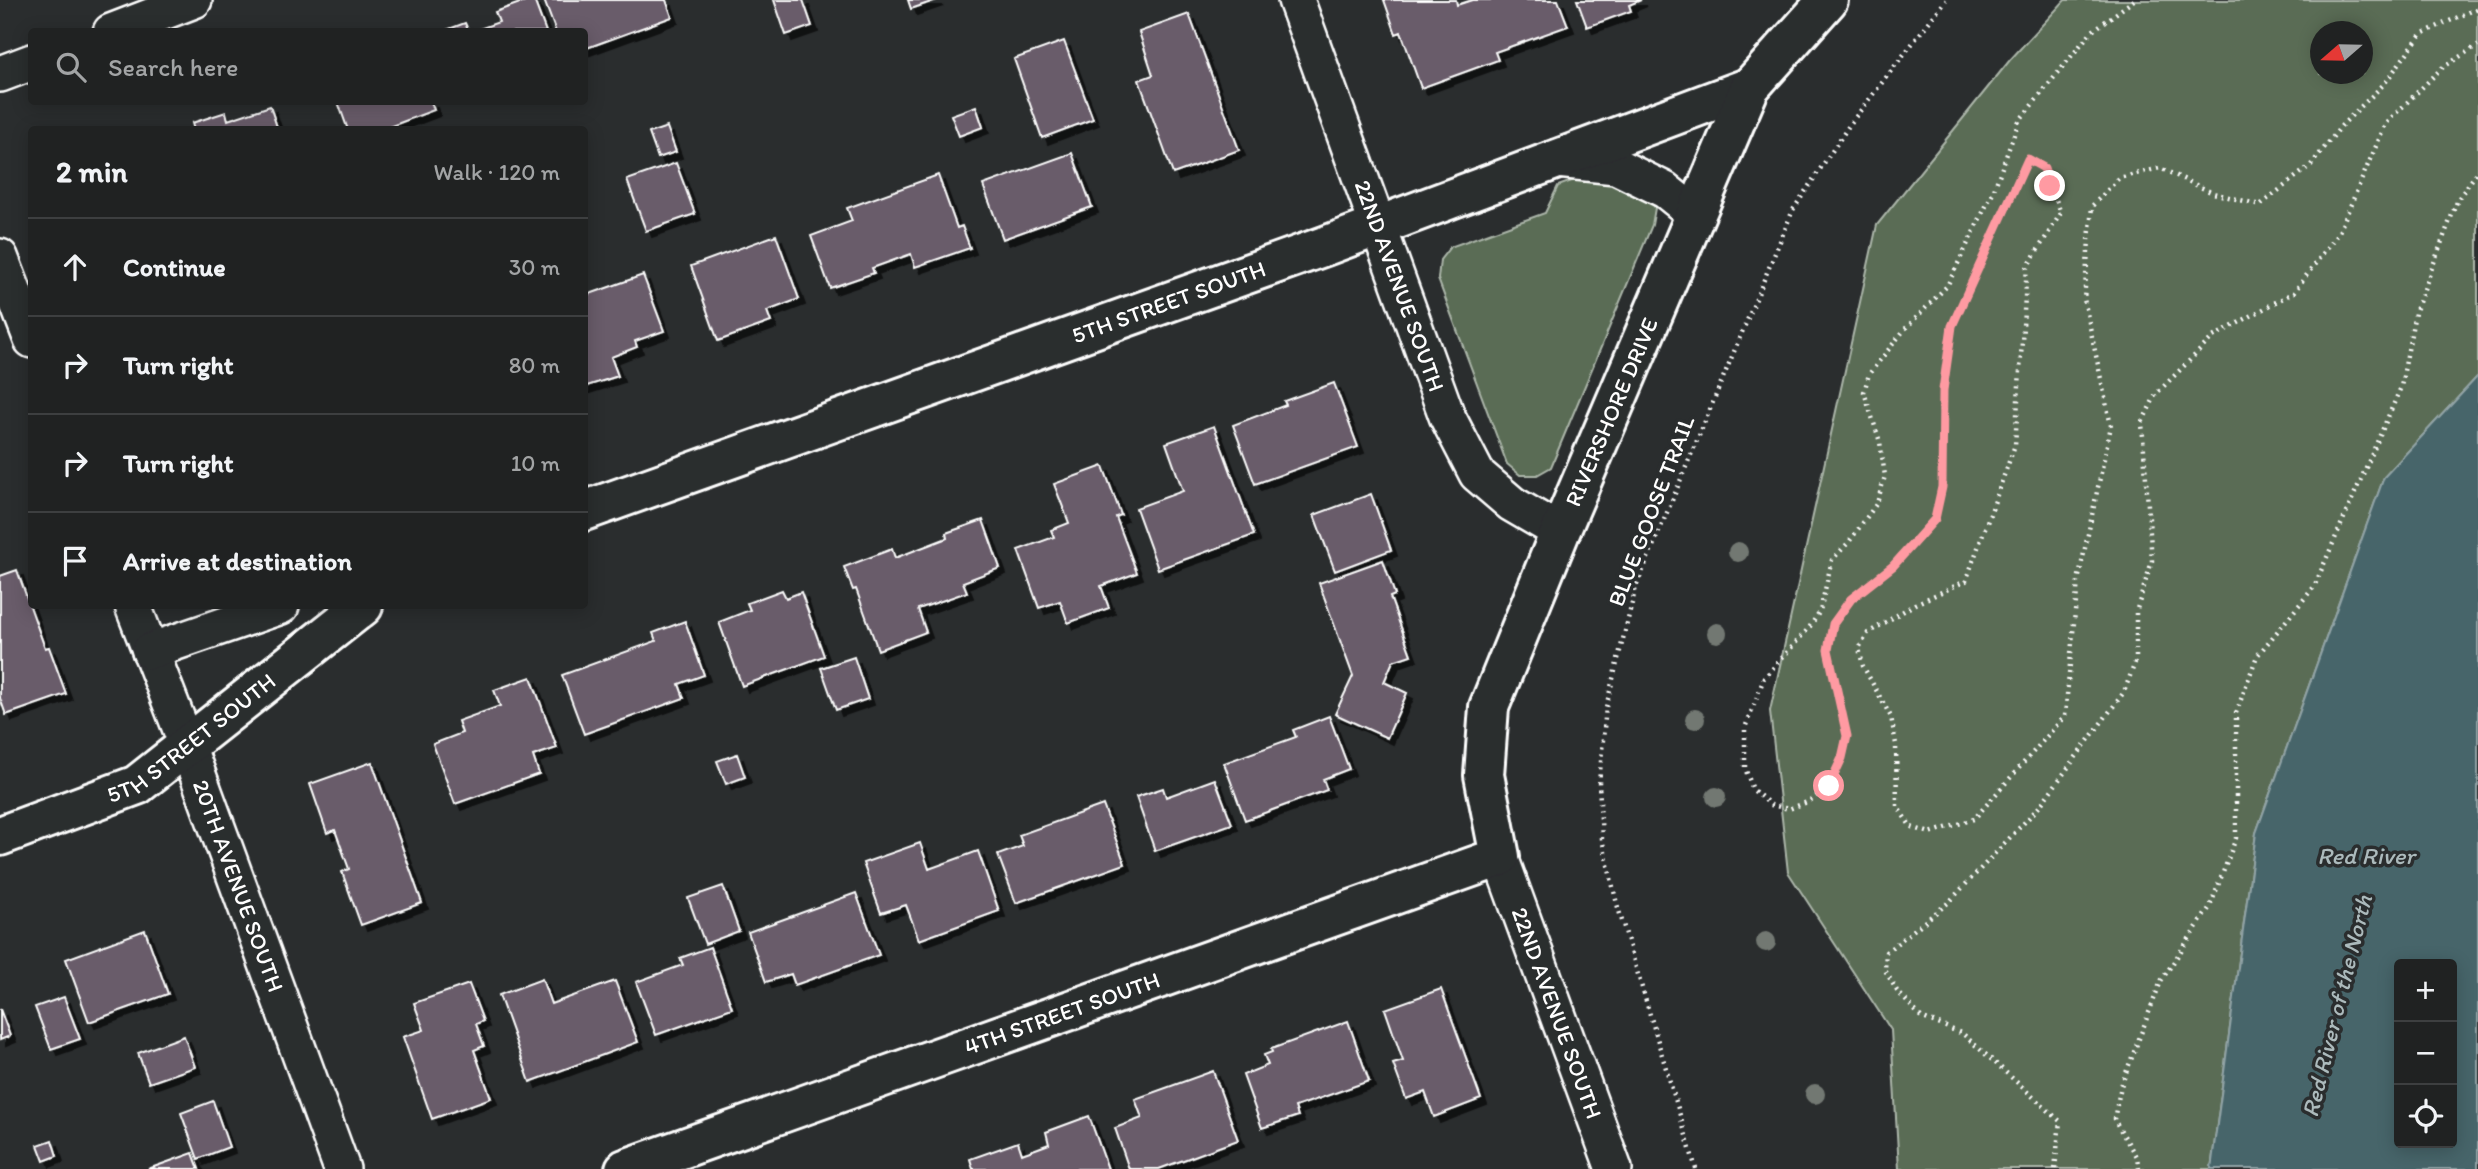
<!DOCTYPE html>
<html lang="en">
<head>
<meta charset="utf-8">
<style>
	:root { --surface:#202222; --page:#2d2f2f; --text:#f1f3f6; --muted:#a2a4a5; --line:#3d3f40 }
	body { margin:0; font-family:Itim,sans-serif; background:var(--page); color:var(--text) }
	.controls { position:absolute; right:21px; bottom:21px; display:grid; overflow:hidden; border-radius:7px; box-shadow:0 4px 18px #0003 }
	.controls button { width:63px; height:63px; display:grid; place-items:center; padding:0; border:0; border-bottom:2px solid var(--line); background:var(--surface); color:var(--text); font:35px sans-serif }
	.compass { position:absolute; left:2310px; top:21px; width:63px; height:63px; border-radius:50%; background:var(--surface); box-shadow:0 4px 18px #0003; rotate:250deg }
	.stop { position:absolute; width:21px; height:21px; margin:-16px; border:5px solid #ff9aa2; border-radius:50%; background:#fff }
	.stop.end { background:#ff9aa2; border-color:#fff; box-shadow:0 2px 7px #0008 }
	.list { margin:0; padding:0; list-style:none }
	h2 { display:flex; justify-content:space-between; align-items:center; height:91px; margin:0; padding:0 28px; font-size:30px }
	h2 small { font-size:23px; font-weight:400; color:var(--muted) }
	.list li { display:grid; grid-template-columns:46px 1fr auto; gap:21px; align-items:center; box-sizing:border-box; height:98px; padding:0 28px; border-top:2px solid var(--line) }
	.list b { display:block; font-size:26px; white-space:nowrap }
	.list em { font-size:23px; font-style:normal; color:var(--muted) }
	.icon { flex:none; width:38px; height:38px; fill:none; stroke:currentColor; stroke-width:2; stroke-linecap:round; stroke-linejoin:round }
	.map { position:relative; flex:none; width:2478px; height:1169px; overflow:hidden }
	.search { position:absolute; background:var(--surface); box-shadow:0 4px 18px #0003; left:28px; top:28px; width:560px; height:77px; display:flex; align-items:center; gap:18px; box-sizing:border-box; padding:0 24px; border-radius:7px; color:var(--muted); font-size:26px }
	.panel { position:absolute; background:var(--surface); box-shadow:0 4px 18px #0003; left:28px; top:126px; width:560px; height:483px; border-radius:7px }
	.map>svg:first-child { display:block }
</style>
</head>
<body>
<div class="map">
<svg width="2478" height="1169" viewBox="0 0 2478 1169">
	<defs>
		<filter id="shadow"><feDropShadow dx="6" dy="6" stdDeviation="0" flood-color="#0009"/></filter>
	</defs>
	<rect width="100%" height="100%" fill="#2a2d2e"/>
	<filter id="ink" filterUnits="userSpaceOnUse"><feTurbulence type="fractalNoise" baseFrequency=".0143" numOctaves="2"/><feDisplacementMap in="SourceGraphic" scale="14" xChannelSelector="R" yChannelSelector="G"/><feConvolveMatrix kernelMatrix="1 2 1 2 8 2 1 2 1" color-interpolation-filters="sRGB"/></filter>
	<g filter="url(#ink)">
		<path fill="#5a6c55" stroke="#acb6aa" stroke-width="2" fill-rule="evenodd" d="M2065,0H2478V376L2384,477L2256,833L2211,1169H1899L1891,1030L1788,872L1770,711L1877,225L2010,60ZM2320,32H2362V74H2320Z
			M1588,175L1648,196L1655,208L1652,225L1551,467L1537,475H1520L1507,464L1438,279L1440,260L1450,247L1545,213L1558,186Z"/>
		<path fill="#47656a" stroke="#91a3a6" stroke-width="2" fill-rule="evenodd" d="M2478,376V1169H2211L2256,833L2384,477ZM2399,964H2452V1143H2399Z"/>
		<path fill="#695c6a" stroke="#fff" stroke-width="2" filter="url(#shadow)" d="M528,0H534L546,32H471L499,22L495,12Z
			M544,0H666L672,17L584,49V32H556Z
			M774,0H803L812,26L786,35Z
			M908,0H937L911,9Z
			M1384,0H1456L1457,5L1472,0H1558L1568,26L1495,52L1498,60L1421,88L1401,32L1396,34Z
			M1577,0H1641L1629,5L1631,11L1587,27Z
			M1189,14L1239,150L1173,174L1139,80L1153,75L1139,32Z
			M465,23L469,32H441Z
			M1064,41L1093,119L1042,138L1014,59Z
			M338,102H431L434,110L381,130H348Z
			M270,106L278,130H194L192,123L226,112L228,120Z
			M976,106L983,127L959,136L951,115Z
			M667,127L676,152L658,158L649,133Z
			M1072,153L1092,207L1003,239L983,185Z
			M676,163L695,214L646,231L627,180Z
			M938,175L957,228L962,226L970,248L915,267L911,254L872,268L874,273L830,288L811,236L852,221L847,208Z
			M776,235L799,299L767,311L771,322L718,341L691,266Z
			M643,275L664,331L635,341L637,347L611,357L618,376L584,387V296Z
			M1334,383L1358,447L1255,484L1233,425L1286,405L1284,401Z
			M1214,426L1254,535L1158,569L1136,508L1183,491L1166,443Z
			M1103,466L1121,515L1116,517L1137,573L1101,586L1109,608L1068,623L1060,601L1039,608L1018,550L1054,537L1051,530L1069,523L1054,484Z
			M1371,494L1391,550L1335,571L1314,515Z
			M983,520L1000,568L963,582L967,592L918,609L926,632L878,650L856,589L853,590L844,567L892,549L895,558L947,538L946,533Z
			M1383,560L1395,595L1390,597L1411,655L1393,661L1384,682L1407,693L1387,738L1335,714L1353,676L1319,583Z
			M17,570L45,648L49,647L66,694L6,715L0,698V576Z
			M782,590L786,598L801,592L824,656L742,686L719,622L750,610L747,603Z
			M685,621L704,675L679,684L684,698L584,734L562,675L656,641L653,633Z
			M854,657L868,699L836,710L821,668Z
			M531,677L557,748L533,756L539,774L455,804L433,744L462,733L458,721L500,706L494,690Z
			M1329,716L1349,769L1323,779L1327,790L1245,820L1224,763L1296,737L1293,730Z
			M737,754L745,777L726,784L717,761Z
			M372,762L422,903L361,925L342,872L349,869L335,830L327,833L310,784Z
			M1215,779L1232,824L1155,851L1136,797L1163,788L1166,797Z
			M1103,805L1125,864L1016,903L998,855L1023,846L1019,835Z
			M920,843L929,869L978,851L999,911L919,940L906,905L881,913L863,863Z
			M723,886L739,931L705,944L688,898Z
			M856,893L879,955L795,985L791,974L766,982L748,932Z
			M145,930L168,994L89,1022L66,959Z
			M710,947L732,1008L656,1035L636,982L683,965L680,958Z
			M542,979L551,1004L615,981L638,1042L530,1082L499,995Z
			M469,984L483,1021L476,1024L484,1046L474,1050L491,1098L432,1119L403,1037L424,1030L414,1003Z
			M1441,989L1481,1099L1434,1117L1425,1092L1406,1099L1393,1064L1403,1061L1385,1009Z
			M64,997L80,1039L51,1049L35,1007Z
			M0,1009L10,1036L0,1040Z
			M1348,1021L1369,1081L1295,1107L1298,1116L1262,1128L1243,1075L1268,1065L1264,1055L1272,1052L1271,1049Z
			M184,1036L195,1067L149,1083L138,1053Z
			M1213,1071L1238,1140L1159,1169H1129L1115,1128L1142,1118L1135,1099Z
			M213,1101L229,1147L198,1159L181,1113Z
			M1089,1116L1108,1169H973L970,1159L1018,1142L1022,1154L1049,1144L1046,1132Z
			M52,1140L57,1156L44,1161L38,1145Z
			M193,1153L199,1169H148Z"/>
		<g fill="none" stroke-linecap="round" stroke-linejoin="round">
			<defs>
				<g id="street">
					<path id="s1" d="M1296,0L1447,416L1477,474L1512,504L1560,532"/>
					<path d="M111,32L194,0"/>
					<path d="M0,74L32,62"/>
					<path d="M1557,160L1616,166L1665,190L1696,215"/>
					<path d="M0,257L32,340"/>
					<path id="s2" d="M133,606L187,745L342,1169"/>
					<path d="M150,651L281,606"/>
					<path id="s3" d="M1500,857L1614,1169"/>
				</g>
				<g id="secondary">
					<path id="s4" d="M584,511L1325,246L1750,87"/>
					<path id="s5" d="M0,836L137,785L363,606"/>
					<path id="s6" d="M625,1169L1500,857L1484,775L1489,707L1560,532L1750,87L1828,0"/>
				</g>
			</defs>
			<use href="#street" stroke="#fff" stroke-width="40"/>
			<use href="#secondary" stroke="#fff" stroke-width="44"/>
			<path stroke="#fff" stroke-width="4.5" stroke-dasharray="2 5" stroke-linecap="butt" d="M2134,0L2091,32L2019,121L1993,192L1947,286L1905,329L1869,374L1864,392L1880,442L1885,476L1877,503L1849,542L1832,560L1820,611L1809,628L1764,678L1745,728V768L1753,790L1771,805L1789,809L1810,801L1829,786L1842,758L1847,736L1828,651L1833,624L1851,599L1893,566L1935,519L1942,487L1943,390L1952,326L2028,159L2044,168L2061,213L2027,267L2015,445L1966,581L1915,604L1868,633L1859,648L1863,666L1891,717L1896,744L1897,806L1911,827L1930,833L1974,819L2065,716L2078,581L2111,426L2084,299L2092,206L2119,178L2160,168L2213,193L2260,205L2311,165L2342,125L2385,83L2421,34L2478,8
				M1696,1169L1617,904L1602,839L1599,783L1606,707L1636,587L1793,210L1850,124L1946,0
				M2055,1169L2060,1121L1963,1034L1921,1017L1897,991L1885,970L1886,952L1948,903L2039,807L2124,692L2136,660V612L2152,561L2142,423L2156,394L2213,337L2294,292L2339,232L2386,123L2442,68L2478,45
				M2139,1169L2137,1158L2114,1119L2121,1086L2161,981L2210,907L2236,838V713L2257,656L2314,587L2401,387L2415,313L2458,199L2478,171"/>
			<use href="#street" stroke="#2a2d2e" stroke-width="35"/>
			<use href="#secondary" stroke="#2a2d2e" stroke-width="38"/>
		</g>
		<g fill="#727872">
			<circle cx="1738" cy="552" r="10"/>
			<circle cx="1717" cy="633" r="10"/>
			<circle cx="1695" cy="719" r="10"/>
			<circle cx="1716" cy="797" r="10"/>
			<circle cx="1766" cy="942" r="10"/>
			<circle cx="1815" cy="1094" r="10"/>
		</g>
	</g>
	<g fill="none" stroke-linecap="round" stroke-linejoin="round" filter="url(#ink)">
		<path stroke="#ff9aa2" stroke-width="9" d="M1829,786L1842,758L1847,736L1828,650L1833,624L1851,599L1893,566L1935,519L1942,487L1943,390L1952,326L2028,159L2044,168L2050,186"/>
	</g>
	<g text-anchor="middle" stroke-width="7" stroke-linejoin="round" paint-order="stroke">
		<g font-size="23" fill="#fff" stroke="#2a2d2e">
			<text dy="8" stroke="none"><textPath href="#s1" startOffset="304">22ND AVENUE SOUTH</textPath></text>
			<text dy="8" stroke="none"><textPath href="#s4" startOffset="621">5TH STREET SOUTH</textPath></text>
			<text dy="8" stroke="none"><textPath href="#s6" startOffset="1400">RIVERSHORE DRIVE</textPath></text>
			<text transform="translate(1651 511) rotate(-69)" y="8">BLUE GOOSE TRAIL</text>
			<text dy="8" stroke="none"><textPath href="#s5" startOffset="217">5TH STREET SOUTH</textPath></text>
			<text dy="8" stroke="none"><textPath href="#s2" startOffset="299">20TH AVENUE SOUTH</textPath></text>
			<text dy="8" stroke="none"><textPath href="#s6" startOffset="464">4TH STREET SOUTH</textPath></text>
			<text dy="8" stroke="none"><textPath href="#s3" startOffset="166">22ND AVENUE SOUTH</textPath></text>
		</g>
		<g font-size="24" font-style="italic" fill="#acbabc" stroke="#2a2d2e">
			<text x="2366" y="864">Red River</text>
			<text transform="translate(2337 1006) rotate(-76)" y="8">Red River of the North</text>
		</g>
	</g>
</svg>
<div class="controls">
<button>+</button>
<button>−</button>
<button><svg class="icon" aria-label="locate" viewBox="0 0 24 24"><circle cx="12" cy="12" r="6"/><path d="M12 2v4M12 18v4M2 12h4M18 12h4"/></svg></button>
</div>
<svg class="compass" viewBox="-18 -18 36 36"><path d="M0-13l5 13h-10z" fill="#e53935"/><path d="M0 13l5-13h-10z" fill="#a2a4a5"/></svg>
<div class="stop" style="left:1829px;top:786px"></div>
<div class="stop end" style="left:2050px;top:186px"></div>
<div class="search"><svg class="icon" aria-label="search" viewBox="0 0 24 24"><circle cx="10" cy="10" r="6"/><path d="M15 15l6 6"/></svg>Search here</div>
<section class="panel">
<h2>2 min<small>Walk · 120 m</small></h2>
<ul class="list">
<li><svg class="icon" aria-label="ahead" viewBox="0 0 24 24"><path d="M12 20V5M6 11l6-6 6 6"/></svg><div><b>Continue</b></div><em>30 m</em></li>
<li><svg class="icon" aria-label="right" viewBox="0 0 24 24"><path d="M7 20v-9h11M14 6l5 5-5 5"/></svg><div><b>Turn right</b></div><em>80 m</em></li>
<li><svg class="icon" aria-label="right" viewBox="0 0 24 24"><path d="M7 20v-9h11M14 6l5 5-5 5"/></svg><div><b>Turn right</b></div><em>10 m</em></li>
<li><svg class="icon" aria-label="arrive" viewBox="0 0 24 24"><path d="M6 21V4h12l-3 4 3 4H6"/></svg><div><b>Arrive at destination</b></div></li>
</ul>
</section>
</div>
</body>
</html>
